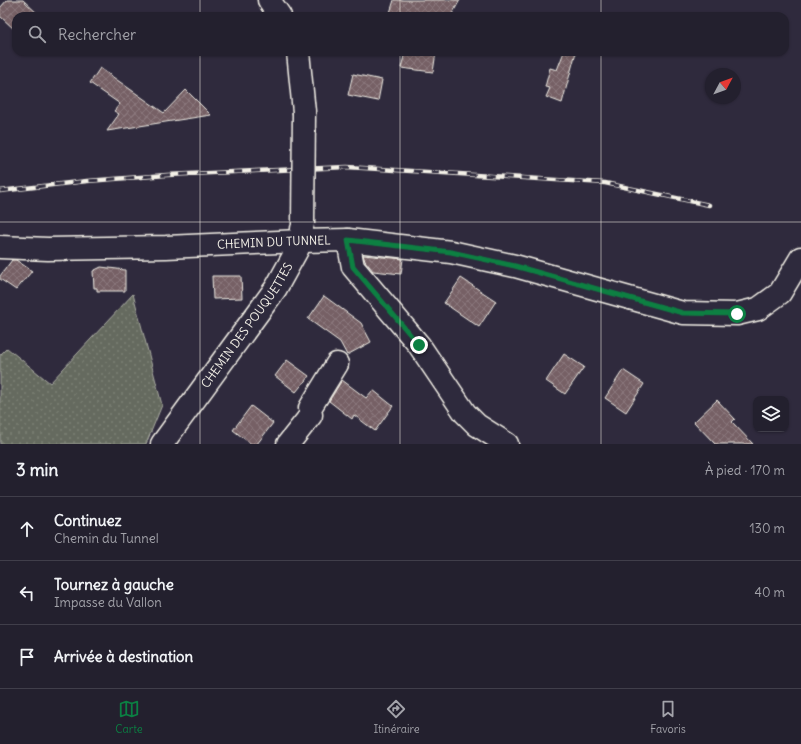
<!DOCTYPE html>
<html lang="fr">
<head>
<meta charset="utf-8">
<style>
	:root { --surface:#23202e; --page:#2f2d3a; --text:#f1f3f6; --muted:#a3a3aa; --line:#403e4a; --accent:#0b8043 }
	body { margin:0; font-family:Delius,sans-serif; background:var(--page); color:var(--text) }
	.controls { position:absolute; right:12px; bottom:12px; display:grid; overflow:hidden; border-radius:8px; box-shadow:0 1px 3px #0004 }
	.controls button { width:36px; height:36px; display:grid; place-items:center; padding:0; border:0; border-bottom:1px solid var(--line); background:var(--surface); color:var(--text); font:20px sans-serif }
	.compass { position:absolute; left:705px; top:68px; width:36px; height:36px; border-radius:50%; background:var(--surface); box-shadow:0 1px 3px #0004; rotate:49deg }
	.stop { position:absolute; width:12px; height:12px; margin:-9px; border:3px solid #0b8043; border-radius:50%; background:#fff }
	.stop.end { background:#0b8043; border-color:#fff; box-shadow:0 1px 4px #0008 }
	.list { margin:0; padding:0; list-style:none }
	h2 { display:flex; justify-content:space-between; align-items:center; height:52px; margin:0; padding:0 16px; font-size:17px }
	h2 small { font-size:13px; font-weight:400; color:var(--muted) }
	.list li { display:grid; grid-template-columns:26px 1fr auto; gap:12px; align-items:center; box-sizing:border-box; height:64px; padding:0 16px; border-top:1px solid var(--line) }
	.list b { display:block; font-size:15px; white-space:nowrap }
	.list p { margin:0; font-size:13px; white-space:nowrap; color:var(--muted) }
	.list em { font-size:13px; font-style:normal; color:var(--muted) }
	.icon { flex:none; width:22px; height:22px; fill:none; stroke:currentColor; stroke-width:2; stroke-linecap:round; stroke-linejoin:round }
	.map { position:relative; flex:none; width:801px; height:444px; overflow:hidden }
	.search { position:absolute; background:var(--surface); box-shadow:0 1px 3px #0004; left:12px; right:12px; top:12px; height:44px; display:flex; align-items:center; gap:10px; box-sizing:border-box; padding:0 14px; border-radius:12px; color:var(--muted); font-size:15px }
	.sheet { height:244px; background:var(--surface) }
	nav { display:flex; justify-content:space-around; align-items:center; box-sizing:border-box; height:56px; border-top:1px solid var(--line); background:var(--surface); font-size:11px; color:var(--muted) }
	nav a { display:grid; justify-items:center; gap:2px }
	nav .on { color:var(--accent) }
	.map>svg:first-child { display:block }
</style>
</head>
<body>
<div class="map">
<svg width="801" height="444" viewBox="0 0 801 444">
	<defs>
		<pattern id="grass-dots" width="8" height="8" patternUnits="userSpaceOnUse"><rect width="8" height="8" fill="#656b5e"/><path d="M2 2h.1M6 6h.1" fill="none" stroke="#7c8175" stroke-width="1.8" stroke-linecap="round"/></pattern>
		<pattern id="building-cross-hatch" width="8" height="8" patternUnits="userSpaceOnUse"><rect width="8" height="8" fill="#766065"/><path d="M0 0l8 8M0 8l8-8" fill="none" stroke="#8a777b"/></pattern>
	</defs>
	<rect width="100%" height="100%" fill="#2f2a3d"/>
	<filter id="ink" filterUnits="userSpaceOnUse"><feTurbulence type="fractalNoise" baseFrequency=".025" numOctaves="2"/><feDisplacementMap in="SourceGraphic" scale="8" xChannelSelector="R" yChannelSelector="G"/><feConvolveMatrix kernelMatrix="1 2 1 2 8 2 1 2 1" color-interpolation-filters="sRGB"/></filter>
	<g filter="url(#ink)">
		<path fill="url(#grass-dots)" stroke="#acaea3" d="M133,294L162,405L146,444H0V355L7,348L50,383Z"/>
		<path fill="url(#building-cross-hatch)" stroke="#f4f1e8" d="M7,0H23L40,16H16V31L0,16V8Z
			M394,0H460L451,16H389Z
			M405,52H436L433,72L401,68Z
			M564,52H576L562,103L546,97L550,88L545,87L550,68L557,70Z
			M100,68L164,113L186,90L211,115L107,131L119,114L114,111L120,104L90,83Z
			M353,74L382,80L378,101L348,95Z
			M363,255L403,259L401,274L373,271L365,261Z
			M12,260H16L32,271L16,290L0,279V276Z
			M101,267L125,270V291H97V288H94L93,271Z
			M212,276H241L242,298L213,299Z
			M461,278L496,301L479,327L444,303Z
			M324,296L361,323L371,342L347,355L340,342L308,319Z
			M564,354L584,367L565,394L546,381Z
			M287,360L309,376L296,392L275,376Z
			M623,370L644,384L626,412L605,398Z
			M342,380L366,398L373,390L393,406L375,431L354,415L352,419L329,401Z
			M717,400L735,419L732,422L753,444H715L694,422Z
			M251,406L273,423L257,444H251L233,430Z"/>
		<g fill="none" stroke-linecap="round" stroke-linejoin="round">
			<defs>
				<g id="minor">
					<path d="M269,0L280,16"/>
					<path d="M298,52L304,112"/>
					<path d="M348,240L353,267L419,345L465,413L477,425L507,444"/>
					<path id="s1" d="M0,247L48,249L166,247L301,241L348,240L451,252L515,266L683,313L737,314L758,309L780,293L801,258"/>
					<path id="s2" d="M162,444L276,288L297,250L301,241L302,229"/>
					<path d="M288,444L311,415L310,408L337,364"/>
				</g>
			</defs>
			<use href="#minor" stroke="#f4f1e8" stroke-width="25"/>
			<use href="#minor" stroke="#2f2a3d" stroke-width="22"/>
			<defs>
				<path id="rail" d="M0,191L87,181L167,175L347,167L605,183L709,205"/>
			</defs>
			<use href="#rail" stroke="#f4f1e8" stroke-width="4.5"/>
			<use href="#rail" stroke="#2f2a3d" stroke-width="3" stroke-dasharray="9" stroke-linecap="butt"/>
			<defs>
				<path id="minor-bridge" d="M303,224L304,112"/>
			</defs>
			<use href="#minor-bridge" stroke="#f4f1e8" stroke-width="25" stroke-linecap="butt"/>
			<use href="#minor-bridge" stroke="#2f2a3d" stroke-width="22"/>
		</g>
	</g>
	<g fill="none" stroke-linecap="round" stroke-linejoin="round" filter="url(#ink)">
		<path stroke="#0b8043" stroke-width="5" d="M419,345L353,267L348,240L451,252L515,266L683,313L737,314"/>
	</g>
	<path fill="none" stroke="#f4f1e8" stroke-width="1" stroke-opacity="0.55" d="M200,0V16M400,0V16M601,0V16M200,52V444M400,52V444M601,52V444M0,222H801"/>
	<g text-anchor="middle" stroke-width="3" stroke-linejoin="round" paint-order="stroke">
		<g font-size="12" fill="#f4f1e8" stroke="#2f2a3d">
			<text dy="4" stroke="none"><textPath href="#s1" startOffset="274">CHEMIN DU TUNNEL</textPath></text>
			<text dy="4" stroke="none"><textPath href="#s2" startOffset="146">CHEMIN DES POUQUETTES</textPath></text>
		</g>
	</g>
</svg>
<div class="controls">
<button><svg class="icon" aria-label="layers" viewBox="0 0 24 24"><path d="M12 4l9 5-9 5-9-5zM3 14l9 5 9-5"/></svg></button>
</div>
<svg class="compass" viewBox="-18 -18 36 36"><path d="M0-13l5 13h-10z" fill="#e53935"/><path d="M0 13l5-13h-10z" fill="#a3a3aa"/></svg>
<div class="stop" style="left:737px;top:314px"></div>
<div class="stop end" style="left:419px;top:345px"></div>
<div class="search"><svg class="icon" aria-label="search" viewBox="0 0 24 24"><circle cx="10" cy="10" r="6"/><path d="M15 15l6 6"/></svg>Rechercher</div>
</div>
<section class="sheet">
<h2>3 min<small>À pied · 170 m</small></h2>
<ul class="list">
<li><svg class="icon" aria-label="ahead" viewBox="0 0 24 24"><path d="M12 20V5M6 11l6-6 6 6"/></svg><div><b>Continuez</b><p>Chemin du Tunnel</p></div><em>130 m</em></li>
<li><svg class="icon" aria-label="left" viewBox="0 0 24 24"><path d="M17 20v-9H6M10 6l-5 5 5 5"/></svg><div><b>Tournez à gauche</b><p>Impasse du Vallon</p></div><em>40 m</em></li>
<li><svg class="icon" aria-label="arrive" viewBox="0 0 24 24"><path d="M6 21V4h12l-3 4 3 4H6"/></svg><div><b>Arrivée à destination</b></div></li>
</ul>
</section>
<nav>
<a class="on"><svg class="icon" aria-label="map" viewBox="0 0 24 24"><path d="M3 6l6-2 6 2 6-2v14l-6 2-6-2-6 2zM9 4v14M15 6v14"/></svg>Carte</a>
<a><svg class="icon" aria-label="directions" viewBox="0 0 24 24"><path d="M12 3l9 9-9 9-9-9zM9 14v-3h6M13 9l2 2-2 2"/></svg>Itinéraire</a>
<a><svg class="icon" aria-label="saved" viewBox="0 0 24 24"><path d="M7 4h10v16l-5-4-5 4z"/></svg>Favoris</a>
</nav>
</body>
</html>
